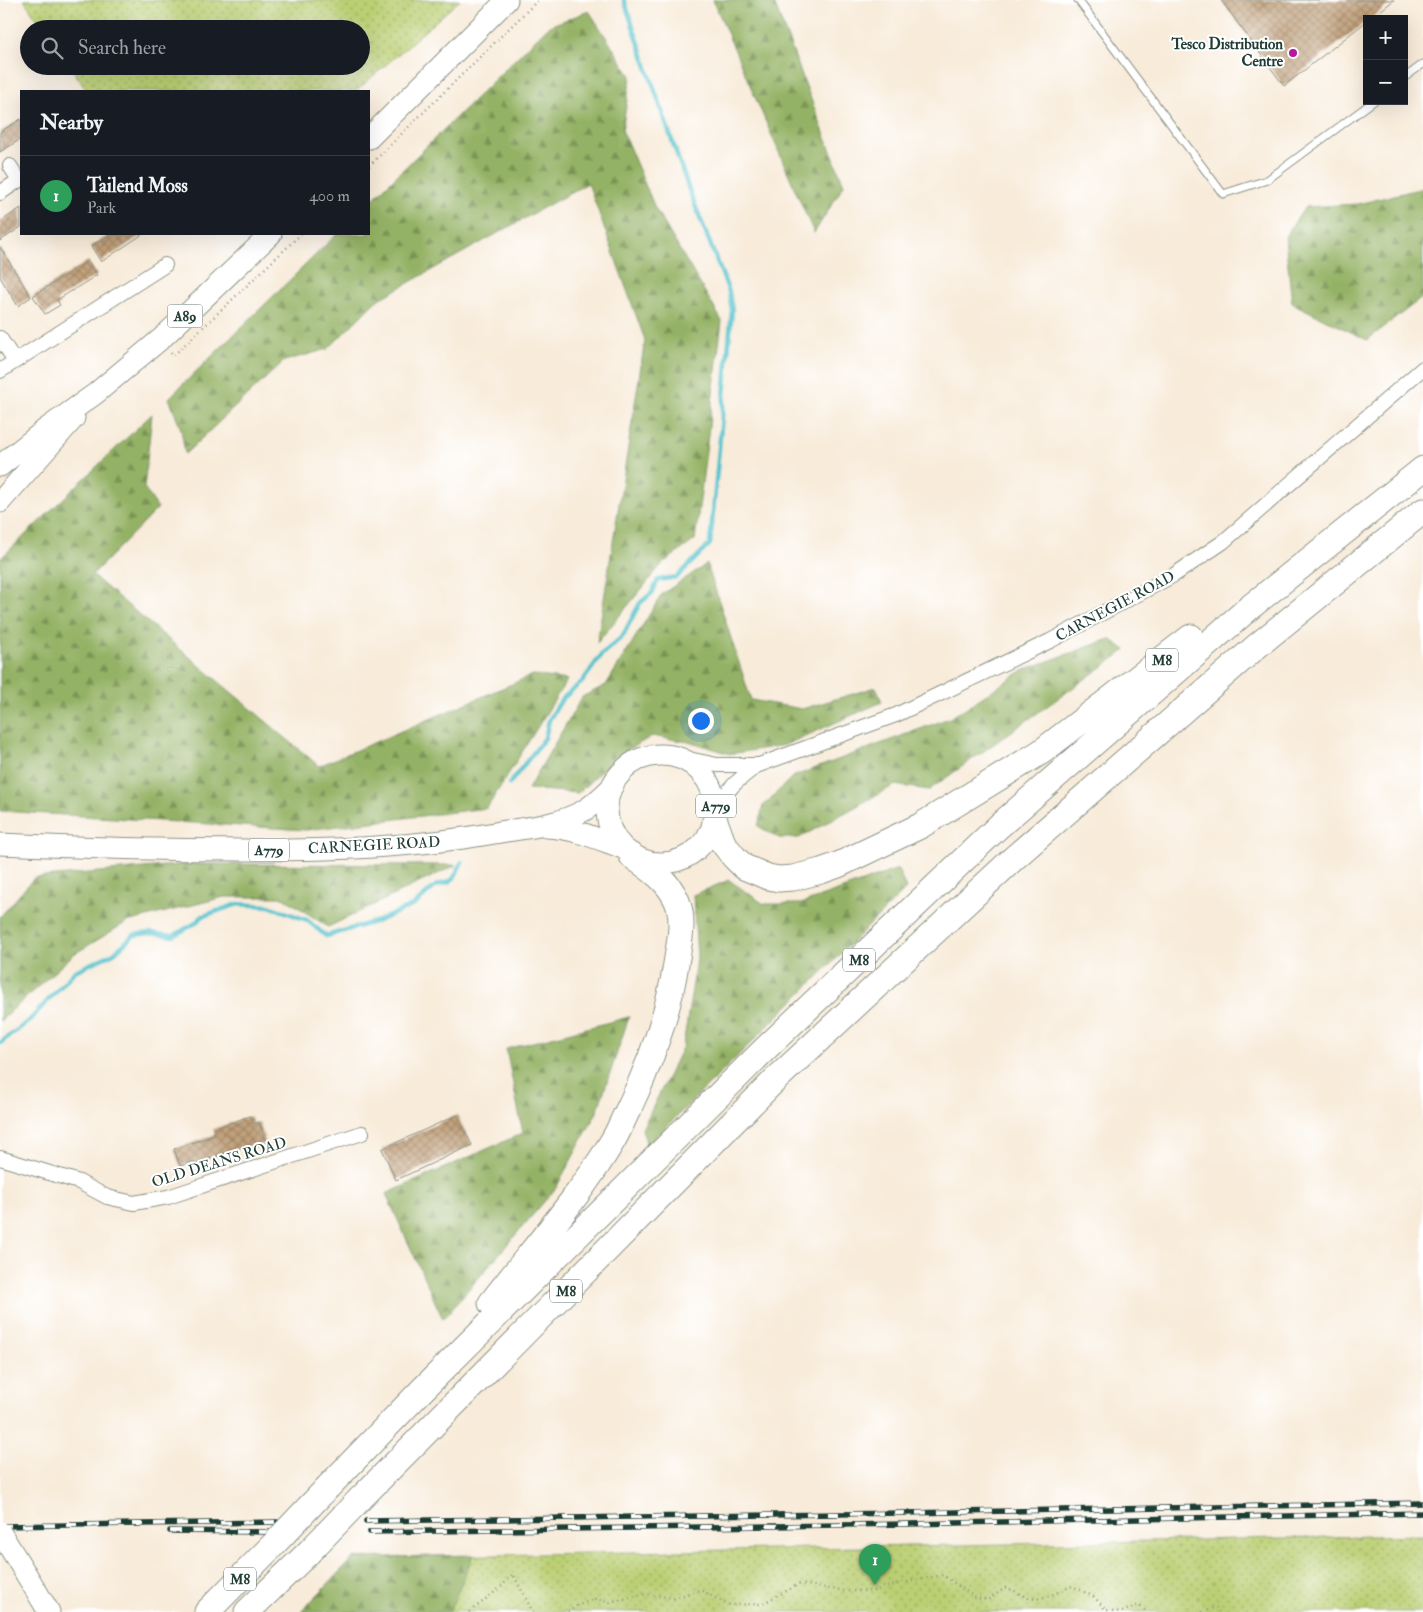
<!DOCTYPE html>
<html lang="en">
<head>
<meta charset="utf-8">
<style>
	:root { --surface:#171b24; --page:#20242c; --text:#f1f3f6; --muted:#9ea1a6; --line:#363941; --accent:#db2777 }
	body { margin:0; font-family:"IM FELL Double Pica",serif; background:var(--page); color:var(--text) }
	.controls { position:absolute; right:15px; top:15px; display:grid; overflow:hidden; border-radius:0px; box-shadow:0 5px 20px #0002 }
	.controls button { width:45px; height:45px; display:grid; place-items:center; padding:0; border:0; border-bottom:1px solid var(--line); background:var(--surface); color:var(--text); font:25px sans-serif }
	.you { position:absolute; left:700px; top:720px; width:18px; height:18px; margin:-12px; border:4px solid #fff; border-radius:50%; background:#1a73e8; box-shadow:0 0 0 8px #1a73e833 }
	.badge { display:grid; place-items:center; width:32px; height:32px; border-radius:50%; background:var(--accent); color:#fff; font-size:16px; font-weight:700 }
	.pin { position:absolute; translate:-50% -41px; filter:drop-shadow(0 1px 2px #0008) }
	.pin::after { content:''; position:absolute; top:26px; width:18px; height:15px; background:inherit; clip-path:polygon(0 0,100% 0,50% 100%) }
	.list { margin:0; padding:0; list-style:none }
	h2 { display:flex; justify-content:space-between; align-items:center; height:65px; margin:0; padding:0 20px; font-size:21px }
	h2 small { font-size:16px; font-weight:400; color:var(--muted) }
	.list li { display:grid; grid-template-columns:32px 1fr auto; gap:15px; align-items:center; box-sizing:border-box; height:80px; padding:0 20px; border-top:1px solid var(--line) }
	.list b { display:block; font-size:19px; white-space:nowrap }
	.list p { margin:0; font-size:16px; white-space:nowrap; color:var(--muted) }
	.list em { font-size:16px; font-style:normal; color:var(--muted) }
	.icon { flex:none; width:28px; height:28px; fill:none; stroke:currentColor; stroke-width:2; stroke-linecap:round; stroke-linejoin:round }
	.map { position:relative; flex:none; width:1423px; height:1612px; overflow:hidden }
	.search { position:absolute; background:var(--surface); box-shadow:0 5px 20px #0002; left:20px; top:20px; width:350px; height:55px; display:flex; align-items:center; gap:12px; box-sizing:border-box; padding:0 18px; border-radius:28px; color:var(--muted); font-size:19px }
	.panel { position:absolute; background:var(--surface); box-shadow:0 5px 20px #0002; left:20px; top:90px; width:350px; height:145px; border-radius:0px }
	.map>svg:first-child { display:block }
</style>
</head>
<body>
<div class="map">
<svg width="1423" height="1612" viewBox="0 0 1423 1612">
	<defs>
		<pattern id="grass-dots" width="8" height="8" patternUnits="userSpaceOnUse" patternTransform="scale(1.25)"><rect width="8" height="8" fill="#bbcf73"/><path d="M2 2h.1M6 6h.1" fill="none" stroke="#97a95f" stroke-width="1.8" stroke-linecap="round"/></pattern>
		<pattern id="forest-firs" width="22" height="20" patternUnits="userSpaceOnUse" patternTransform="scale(1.25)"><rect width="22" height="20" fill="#94b265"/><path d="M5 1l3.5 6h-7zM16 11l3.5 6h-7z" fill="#789254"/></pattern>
		<pattern id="building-cross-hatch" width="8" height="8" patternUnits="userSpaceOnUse" patternTransform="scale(1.25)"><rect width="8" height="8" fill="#c2a17c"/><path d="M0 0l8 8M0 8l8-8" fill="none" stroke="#9d8466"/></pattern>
	</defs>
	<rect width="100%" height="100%" fill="#fff"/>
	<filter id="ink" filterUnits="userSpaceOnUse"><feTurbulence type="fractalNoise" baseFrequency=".02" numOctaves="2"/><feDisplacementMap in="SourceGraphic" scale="10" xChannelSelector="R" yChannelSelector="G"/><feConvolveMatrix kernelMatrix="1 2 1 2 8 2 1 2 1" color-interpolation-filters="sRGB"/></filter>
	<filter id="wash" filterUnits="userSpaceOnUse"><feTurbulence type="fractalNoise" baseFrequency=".0096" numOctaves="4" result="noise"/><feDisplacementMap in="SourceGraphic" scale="20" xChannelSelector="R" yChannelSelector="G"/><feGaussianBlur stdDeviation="1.12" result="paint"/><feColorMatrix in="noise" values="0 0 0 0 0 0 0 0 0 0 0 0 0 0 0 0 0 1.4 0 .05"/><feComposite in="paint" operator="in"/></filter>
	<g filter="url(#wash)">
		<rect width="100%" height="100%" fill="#f8ebd9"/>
		<path fill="url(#grass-dots)" stroke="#6d8654" d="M24,0H460L356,91H87L70,66H361V29H44Z
			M1423,1535V1612H301L353,1558Z"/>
		<path fill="url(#forest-firs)" stroke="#5a784c" d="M713,0H773L844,185L814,233Z
			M589,11L631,76L622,130L655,208L722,321L695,540L663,563L597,643L645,340L588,183L376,301L328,349L284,361L185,454L181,429L169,398L337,234H369V203L549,26Z
			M1423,188V297L1367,340L1292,303L1285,237L1305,207L1358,204Z
			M152,414L144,488L158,508L92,575L319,766L533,675L567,680L487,808L306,830L0,811V559Z
			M707,564L751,700L802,709L876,687L882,702L785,745L730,754L695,743L652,736L616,757L578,793L528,789L582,697L606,685L662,594Z
			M1110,639L1126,650L929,790L895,785L799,838H779L758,826L763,806L792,777L952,717L1023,670Z
			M187,864L456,865L328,927L283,897H224L127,922L74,954L0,1021V917L34,878Z
			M898,869L906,889L647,1146L642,1129L683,1046L697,958L693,895L729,880L764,904H801Z
			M629,1017L597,1112L556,1188L443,1319L386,1194L523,1133L506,1049Z
			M473,1555L449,1612H301L353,1558Z"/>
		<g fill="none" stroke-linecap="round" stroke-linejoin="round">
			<path stroke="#56c3ce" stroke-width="4.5" d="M509,784L545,738L549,720L562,699L582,682L602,654L622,637L640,603L652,593L658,580L677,577L710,544L732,310L729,292L688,187L624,0
				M0,1043L29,1021L75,971L114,953L134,935L150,933L173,936L194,924L203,916L238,904L269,906L307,920L326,936L378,921L414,905L437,885L449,882L454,878L462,862"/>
		</g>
		<g id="blocks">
			<path fill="url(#building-cross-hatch)" d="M1221,0H1394L1370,19H1367V21L1284,86Z
				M21,119V139L0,152V132Z
				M21,208V227L0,241V222Z
				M111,234H143L101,262L91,246Z
				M0,247L31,297L18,306L0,277Z
				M88,261L97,275L57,300L60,305L45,314L33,296Z
				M457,1115L472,1145L396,1180L382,1149Z
				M250,1116L253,1124L259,1122L266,1143L254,1147L253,1144L205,1160L206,1163L196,1166L194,1161L180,1166L174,1149L215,1135L213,1129Z"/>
		</g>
	</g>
	<g filter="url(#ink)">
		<use href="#blocks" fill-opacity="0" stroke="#8c9486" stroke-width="1"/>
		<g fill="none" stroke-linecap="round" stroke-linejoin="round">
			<defs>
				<path id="service" d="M1078,0L1223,194L1267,180L1374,101
					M1404,78L1423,64"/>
				<path id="minor" d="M10,166L19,180
					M0,193L21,179
					M0,338L15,361
					M0,371L165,265
					M674,756L717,765H759L896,715L1050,641L1174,575L1223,542L1423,368
					M716,814C725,789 738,780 758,765
					M0,1158L79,1182L107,1197L134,1203L168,1197L362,1133"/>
				<path id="primary" d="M369,138L507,0
					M0,466L46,429L95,394L162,338L271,234
					M0,502L74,418
					M607 809a54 54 0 1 1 108 0a54 54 0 1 1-108 0Z
					M546,827C574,828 598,839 623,848
					M0,844C83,848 166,850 250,850C334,850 412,848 495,833C524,828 556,826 583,811C594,805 603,796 612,787
					M26,1574L49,1612"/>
				<path id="motorway" d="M715,821L723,843L734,857L744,867L768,877L779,879L793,878L821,871L838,865L920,826L1041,752L1191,637
					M491,1303C532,1250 578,1199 612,1142C619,1131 623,1119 629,1108C651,1062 668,1015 676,964C679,944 685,920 677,901C668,880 649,868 632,856
					M328,1487L423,1389L765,1049L999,826L1249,608L1423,469
					M360,1499L773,1082L1014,858L1257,646L1423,511
					M207,1612L273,1545
					M247,1612L308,1553"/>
			</defs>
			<use href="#service" stroke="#8c9486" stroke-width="9"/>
			<use href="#minor" stroke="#8c9486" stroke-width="16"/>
			<use href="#primary" stroke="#8c9486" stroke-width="23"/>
			<use href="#motorway" stroke="#8c9486" stroke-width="27"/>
			<path stroke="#8c9486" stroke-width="2.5" stroke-dasharray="1 4" stroke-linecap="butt" d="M369,166L538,0
				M171,353L173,356L301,234
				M470,1612L502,1586L513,1574L533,1612
				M568,1612L576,1606L595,1599L610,1602L646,1594L674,1598L700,1590L730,1605L761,1604L800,1584L845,1591H874L901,1583L943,1575L976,1598L988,1600L1005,1588C1014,1589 1019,1594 1027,1597C1040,1603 1059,1591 1072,1586L1093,1596L1106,1610L1122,1612L1138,1605L1147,1612
				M1202,1612L1216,1607L1219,1612"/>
			<use href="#service" stroke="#fff" stroke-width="7"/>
			<use href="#minor" stroke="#fff" stroke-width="14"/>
			<use href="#primary" stroke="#fff" stroke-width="21"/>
			<use href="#motorway" stroke="#fff" stroke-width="25"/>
			<defs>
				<path id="rail" d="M366,1521L903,1513L1423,1503
					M0,1526L277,1522
					M170,1531L275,1532
					M370,1532L908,1524L1423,1513"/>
			</defs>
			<use href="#rail" stroke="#1f3d34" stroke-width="5.5"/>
			<use href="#rail" stroke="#fff" stroke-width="4" stroke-dasharray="11" stroke-linecap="butt"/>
			<defs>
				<path id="primary-bridge" d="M0,1532L26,1574"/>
				<path id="motorway-bridge" d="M273,1545L328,1487
					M308,1553L360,1499"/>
			</defs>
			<use href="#primary-bridge" stroke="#8c9486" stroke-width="23" stroke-linecap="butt"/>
			<use href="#motorway-bridge" stroke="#8c9486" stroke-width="27" stroke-linecap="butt"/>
			<use href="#primary-bridge" stroke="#fff" stroke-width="21"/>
			<use href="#motorway-bridge" stroke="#fff" stroke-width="25"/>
		</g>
	</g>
	<circle fill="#b5179e" stroke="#fff" stroke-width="2" cx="1293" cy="53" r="5"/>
	<g text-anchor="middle" stroke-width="4" stroke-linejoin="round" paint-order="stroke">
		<g fill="#fff" stroke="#627771" stroke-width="1">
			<rect x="167.5" y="304.5" width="35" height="23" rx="4"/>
			<rect x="1146" y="648.5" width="32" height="23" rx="4"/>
			<rect x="696" y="794.5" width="40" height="23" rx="4"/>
			<rect x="249" y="838.5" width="40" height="23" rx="4"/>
			<rect x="843" y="948.5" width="32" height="23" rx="4"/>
			<rect x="550" y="1279.5" width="32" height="23" rx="4"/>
			<rect x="224" y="1567.5" width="32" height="23" rx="4"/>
		</g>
		<g font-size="14" font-weight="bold" fill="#1f3d34">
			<text x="185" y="321">A89</text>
			<text x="1162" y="665">M8</text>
			<text x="716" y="811">A779</text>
			<text x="269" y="855">A779</text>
			<text x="859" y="965">M8</text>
			<text x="566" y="1296">M8</text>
			<text x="240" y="1584">M8</text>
		</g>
		<g font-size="15" font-weight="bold" fill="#1f3d34" stroke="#fff" text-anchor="end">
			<text x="1283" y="49">Tesco Distribution<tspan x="1283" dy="17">Centre</tspan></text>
		</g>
		<g font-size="15" fill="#1f3d34" stroke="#fff">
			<text transform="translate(1115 606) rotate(-28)" y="5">CARNEGIE ROAD</text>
			<text transform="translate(374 845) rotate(-3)" y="5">CARNEGIE ROAD</text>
			<text transform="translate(219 1162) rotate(-17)" y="5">OLD DEANS ROAD</text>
		</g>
	</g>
</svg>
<div class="controls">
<button>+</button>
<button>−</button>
</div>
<div class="you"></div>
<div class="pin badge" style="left:875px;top:1585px;background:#2e9e5b">1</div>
<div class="search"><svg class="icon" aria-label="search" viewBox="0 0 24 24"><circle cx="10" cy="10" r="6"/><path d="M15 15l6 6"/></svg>Search here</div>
<section class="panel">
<h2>Nearby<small></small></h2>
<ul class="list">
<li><span class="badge" style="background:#2e9e5b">1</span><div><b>Tailend Moss</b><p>Park</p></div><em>400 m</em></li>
</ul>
</section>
</div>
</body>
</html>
